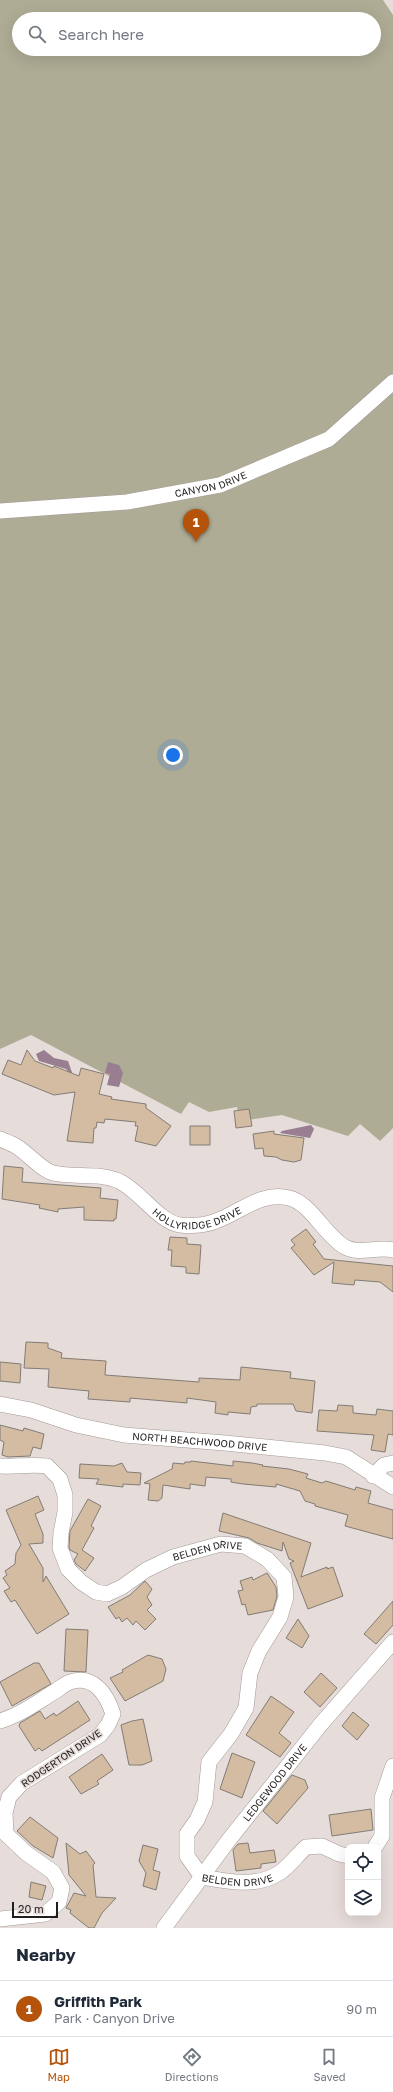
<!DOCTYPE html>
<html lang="en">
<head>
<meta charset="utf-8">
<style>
	:root { --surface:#fff; --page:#f2f2f3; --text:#1f2937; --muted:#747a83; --line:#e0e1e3; --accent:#b45309 }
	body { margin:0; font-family:"Golos Text",sans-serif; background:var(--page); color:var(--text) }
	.controls { position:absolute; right:12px; bottom:12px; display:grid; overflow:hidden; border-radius:8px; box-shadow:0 4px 16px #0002 }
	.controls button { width:36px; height:36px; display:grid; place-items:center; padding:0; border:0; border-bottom:1px solid var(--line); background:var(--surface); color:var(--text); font:20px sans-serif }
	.scale { position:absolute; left:12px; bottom:10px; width:46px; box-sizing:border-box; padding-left:4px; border:2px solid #221e1d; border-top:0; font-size:11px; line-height:14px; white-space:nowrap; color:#221e1d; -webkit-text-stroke:3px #e6dcd9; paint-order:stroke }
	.you { position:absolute; left:173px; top:755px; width:14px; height:14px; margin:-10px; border:3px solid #fff; border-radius:50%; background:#1a73e8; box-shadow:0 0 0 6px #1a73e833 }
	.badge { display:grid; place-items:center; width:26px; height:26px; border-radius:50%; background:var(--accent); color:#fff; font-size:13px; font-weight:700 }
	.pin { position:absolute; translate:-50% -33px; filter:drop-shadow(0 1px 2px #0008) }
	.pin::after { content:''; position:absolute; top:21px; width:14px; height:12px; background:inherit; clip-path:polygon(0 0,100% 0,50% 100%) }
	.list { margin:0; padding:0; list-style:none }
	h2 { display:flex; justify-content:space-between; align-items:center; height:52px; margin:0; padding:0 16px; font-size:17px }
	h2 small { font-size:13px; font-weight:400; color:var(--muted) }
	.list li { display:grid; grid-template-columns:26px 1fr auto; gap:12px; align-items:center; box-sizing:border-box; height:56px; padding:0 16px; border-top:1px solid var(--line) }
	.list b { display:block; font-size:15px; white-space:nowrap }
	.list p { margin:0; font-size:13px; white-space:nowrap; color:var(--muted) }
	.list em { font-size:13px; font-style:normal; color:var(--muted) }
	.icon { flex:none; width:22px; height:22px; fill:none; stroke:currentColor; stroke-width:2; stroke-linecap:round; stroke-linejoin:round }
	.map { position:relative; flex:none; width:393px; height:1928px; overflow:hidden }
	.search { position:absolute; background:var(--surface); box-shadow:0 4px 16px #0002; left:12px; right:12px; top:12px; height:44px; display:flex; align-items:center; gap:10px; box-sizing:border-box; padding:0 14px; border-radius:22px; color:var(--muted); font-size:15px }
	.sheet { height:108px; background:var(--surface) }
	nav { display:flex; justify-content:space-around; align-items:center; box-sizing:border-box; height:56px; border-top:1px solid var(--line); background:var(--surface); font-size:11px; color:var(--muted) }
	nav a { display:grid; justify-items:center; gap:2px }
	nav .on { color:var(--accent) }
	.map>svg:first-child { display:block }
</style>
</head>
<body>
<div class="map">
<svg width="393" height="1928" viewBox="0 0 393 1928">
	<rect width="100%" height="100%" fill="#e6dcd9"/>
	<path fill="#afac95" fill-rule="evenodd" d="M0,0H383L393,15V1128L380,1141L360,1124L348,1136L282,1115L240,1121L237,1107L209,1112L189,1102L181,1114L31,1035L0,1049ZM19,19H374V49H19Z"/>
	<path fill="#997e91" d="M44,1050L54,1058L68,1061L74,1078L66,1069L39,1061L36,1054Z
		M108,1062L119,1065L123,1073L119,1087L107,1085L110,1074L105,1073Z
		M311,1125L314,1129L310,1138L280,1133L282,1131Z"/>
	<path fill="#d3bca2" stroke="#827c76" d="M27,1050L35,1061L53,1068L54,1066L79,1076L81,1068L104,1074L99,1094L112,1097L111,1099L146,1104V1108L171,1126L156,1146L135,1141L138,1126H135L136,1122L105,1119L104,1123L97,1122L96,1128H94L93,1143L67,1141L75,1092L54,1095L2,1074L8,1060L21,1065Z
		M249,1109L252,1126L236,1128L234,1111Z
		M190,1126H210V1145H190Z
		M274,1131V1134L304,1138L301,1160L294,1162L282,1160L276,1157L264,1156L263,1148L255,1149L253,1134Z
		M4,1166L23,1168L22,1182L101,1188L100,1198L118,1200L116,1219H114V1221L84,1220V1207L58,1209V1212L39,1208L40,1205L2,1199Z
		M306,1229L316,1242L313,1244L324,1259L393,1266V1292L380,1282L355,1280L354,1285L332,1283L334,1262L314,1275L291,1248L295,1245L291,1240Z
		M170,1237L187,1238V1244L201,1245L199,1274L186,1273V1267L171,1266L172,1250H168Z
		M26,1342L48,1343V1348L62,1353L61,1358L106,1361L105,1375L199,1382V1378L240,1380L241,1367L291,1372L290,1378L315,1381L312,1413L296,1411L293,1404H257V1406L251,1407L250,1414L228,1412V1415L215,1413L216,1402L187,1398V1403L130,1398V1402L88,1399L89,1391L48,1387L49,1369L24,1368Z
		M0,1362L21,1364L20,1383L0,1381Z
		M338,1405L353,1406V1413L376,1415L377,1409L393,1411V1435L388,1434L385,1452L371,1450L374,1435L317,1431L319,1410L337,1411Z
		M0,1425L23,1431L24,1428L44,1434L41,1449L33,1447L30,1456L8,1457L2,1455L4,1442L0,1440Z
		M191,1461L233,1466V1461L252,1463L263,1465L262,1466L289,1469L308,1474L306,1478L322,1483L326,1481L355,1490L356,1487L371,1491L368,1503L393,1510V1539L345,1526L348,1515L315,1506V1504L305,1501L300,1491L276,1484V1487L243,1484L231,1482V1479L206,1477L205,1486L190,1484V1489L163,1485L162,1498L158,1501L148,1500L150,1484L144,1483L172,1469L173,1463L184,1464L185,1462H191Z
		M122,1463L127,1472L141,1473L140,1485L123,1484V1487L96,1484L99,1479L79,1478L80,1464L114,1466Z
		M38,1496L44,1510L35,1514L43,1534V1543L29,1544L43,1568V1582L46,1576L69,1614L37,1634L15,1600L11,1602L4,1591L10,1588L3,1578L7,1575L5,1571L15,1564L16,1553L21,1545L6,1510Z
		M88,1499L101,1506L91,1526L94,1528L82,1550L94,1558L85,1571L76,1564L74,1560L78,1554L70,1550L69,1547L70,1531Z
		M223,1513L311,1543L301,1577L327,1567V1569L333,1567L343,1596L308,1609L290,1563L294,1561L289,1559L283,1542L282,1551L257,1543L249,1538L219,1531Z
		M267,1573L276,1587L277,1596L273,1610L248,1615L245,1604L242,1605L238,1591L243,1590L240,1581L252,1577L253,1580Z
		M145,1581L152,1589L147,1597L152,1605L147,1610L156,1619L145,1630L136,1621L133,1625L127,1618L122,1622L119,1617L116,1619L108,1607L130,1595Z
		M393,1601V1625L376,1644L364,1634Z
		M298,1619L309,1636L302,1648L286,1638Z
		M66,1629L88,1630L86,1672L64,1671Z
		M148,1655L162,1659L166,1669L163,1681L125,1701L110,1678L123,1672L122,1670Z
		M34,1663H39L51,1684L12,1706L0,1682Z
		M321,1673L337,1688L320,1707L304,1692Z
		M271,1696L294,1712L279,1733L291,1743L280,1757L246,1735Z
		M78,1701L90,1720L42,1751L39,1748L35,1751L19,1726L20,1723L40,1711L45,1719L54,1713L56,1716Z
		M353,1712L369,1725L357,1740L342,1726Z
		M143,1719L152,1761L142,1765H129L121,1725L132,1721Z
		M232,1753L255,1762L242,1798L220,1789Z
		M102,1754L113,1770L97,1781L99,1784L81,1794L69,1777Z
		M292,1775L305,1780L308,1788L277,1824L263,1811Z
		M371,1809L373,1830L332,1836L329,1815Z
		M30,1817L58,1838L53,1858L33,1846L17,1831Z
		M66,1843L80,1854L86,1851L95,1863L93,1865L96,1897L116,1898L102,1913L94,1928H89L70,1913L71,1910L66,1908L74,1893L86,1896L69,1875Z
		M248,1843L250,1853L274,1850L276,1862L261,1864V1868L236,1871L233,1850L238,1844Z
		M143,1845L158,1849L153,1870L160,1872L156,1890L143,1886L146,1873L139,1861Z
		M31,1882L46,1886L42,1900L29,1897Z"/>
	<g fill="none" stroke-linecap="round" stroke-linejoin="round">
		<defs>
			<g id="street">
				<path id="s1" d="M0,511L127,502L220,485L329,439L393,382"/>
				<path id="s2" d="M0,1139C5,1141 10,1143 14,1145C26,1151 41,1170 53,1173C75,1178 98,1172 119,1181C140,1191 159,1222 180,1225C191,1226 206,1225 216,1221C241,1212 261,1191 289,1198C311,1203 324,1235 345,1247C359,1255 378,1246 393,1250"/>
				<path id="s3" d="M0,1404L31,1410L76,1425L124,1435L225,1443L325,1453L346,1457L393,1487"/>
				<path id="s4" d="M0,1466C16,1467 31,1464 47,1466L60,1479L65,1495V1512L61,1533L60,1548L68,1569L81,1582L96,1592L107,1594L122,1587L146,1570L173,1557L221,1544L245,1546L267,1559L284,1577L286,1597L280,1617L259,1651L250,1673L246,1708L231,1734L209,1762L205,1802L197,1820L187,1834V1856L202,1877C225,1881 257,1888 279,1873C289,1867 297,1855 306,1847L322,1846L339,1854L348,1856"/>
				<path d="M373,1476L384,1465L393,1463"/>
				<path d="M0,1721C20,1715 36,1703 54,1692C59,1689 64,1684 70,1682C94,1674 107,1695 113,1714L108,1725L100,1735L22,1783L9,1797L5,1813L6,1834L26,1853L53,1872L62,1888L59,1902L45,1914L0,1919"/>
				<path d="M375,1847L382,1836V1798L393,1766"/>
				<path id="s5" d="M164,1928L228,1841L321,1724L393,1642"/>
			</g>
		</defs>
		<use href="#street" stroke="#a39a97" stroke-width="16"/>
		<use href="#street" stroke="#fff" stroke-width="15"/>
	</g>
	<g text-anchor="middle" stroke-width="3.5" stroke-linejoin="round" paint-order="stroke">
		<g font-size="10" fill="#221e1d" stroke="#e6dcd9">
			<text dy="4" stroke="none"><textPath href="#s1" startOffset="213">CANYON DRIVE</textPath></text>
			<text dy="4" stroke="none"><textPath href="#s2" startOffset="223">HOLLYRIDGE DRIVE</textPath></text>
			<text dy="4" stroke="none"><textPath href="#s3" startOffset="204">NORTH BEACHWOOD DRIVE</textPath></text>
			<text dy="4" stroke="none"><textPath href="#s4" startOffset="317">BELDEN DRIVE</textPath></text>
			<text transform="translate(61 1758) rotate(-34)" y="4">RODGERTON DRIVE</text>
			<text dy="4" stroke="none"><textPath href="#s5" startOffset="183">LEDGEWOOD DRIVE</textPath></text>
			<text dy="4" stroke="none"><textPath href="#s4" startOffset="772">BELDEN DRIVE</textPath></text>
		</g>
	</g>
</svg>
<div class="controls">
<button><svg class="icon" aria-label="locate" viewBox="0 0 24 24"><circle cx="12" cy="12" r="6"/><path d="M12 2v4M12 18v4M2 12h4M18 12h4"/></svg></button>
<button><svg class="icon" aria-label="layers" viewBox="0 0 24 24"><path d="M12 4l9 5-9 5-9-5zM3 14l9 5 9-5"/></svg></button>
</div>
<div class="scale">20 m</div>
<div class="you"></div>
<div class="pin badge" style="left:196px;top:542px">1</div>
<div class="search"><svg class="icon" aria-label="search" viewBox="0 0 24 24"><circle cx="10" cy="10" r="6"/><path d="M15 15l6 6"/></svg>Search here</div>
</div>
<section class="sheet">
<h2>Nearby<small></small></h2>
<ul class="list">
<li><span class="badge">1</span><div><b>Griffith Park</b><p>Park · Canyon Drive</p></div><em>90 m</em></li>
</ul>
</section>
<nav>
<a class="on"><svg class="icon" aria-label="map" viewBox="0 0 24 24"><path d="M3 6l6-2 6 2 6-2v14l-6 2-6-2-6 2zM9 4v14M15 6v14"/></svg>Map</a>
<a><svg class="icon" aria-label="directions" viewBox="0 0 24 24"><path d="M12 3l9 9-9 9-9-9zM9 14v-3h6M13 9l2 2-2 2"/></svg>Directions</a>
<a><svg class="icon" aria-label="saved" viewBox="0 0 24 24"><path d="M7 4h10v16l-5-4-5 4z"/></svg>Saved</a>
</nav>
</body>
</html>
